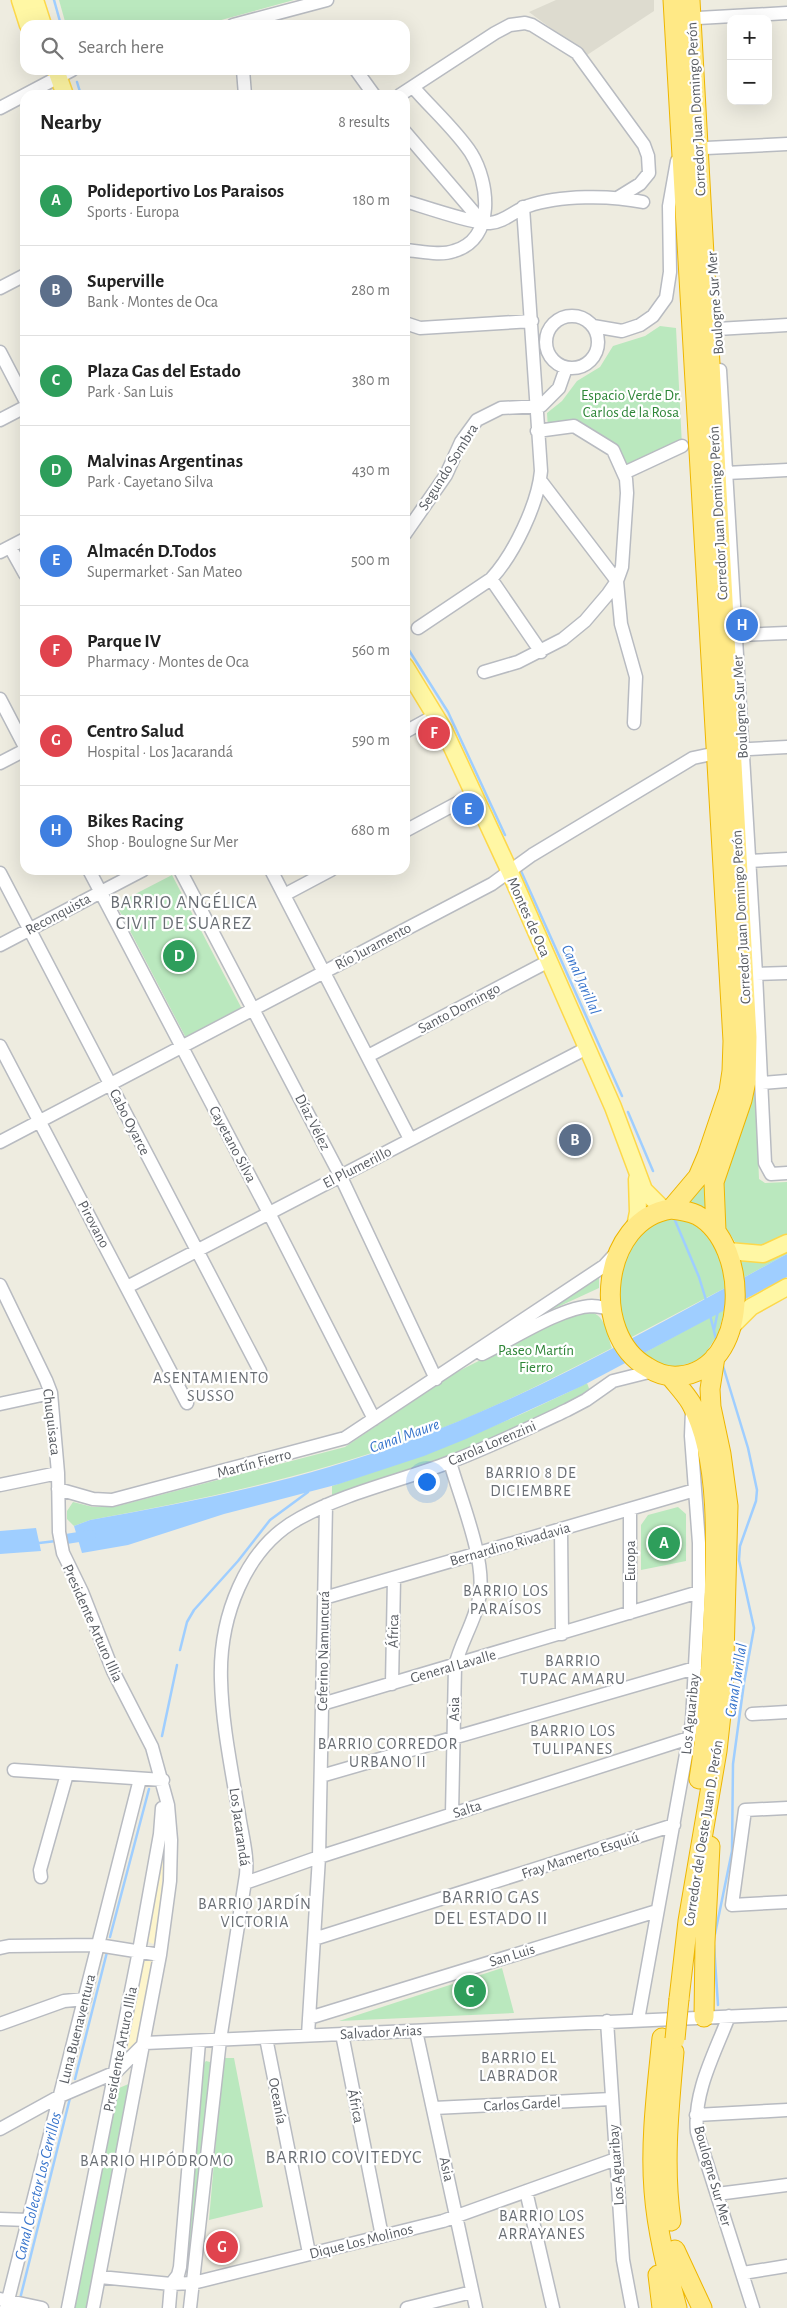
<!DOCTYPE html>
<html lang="en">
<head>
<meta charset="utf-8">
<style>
	:root { --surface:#fff; --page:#f6f6f6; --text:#222; --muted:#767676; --line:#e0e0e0; --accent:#d93025 }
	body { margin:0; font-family:"Alegreya Sans",sans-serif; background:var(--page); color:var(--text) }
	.controls { position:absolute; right:15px; top:15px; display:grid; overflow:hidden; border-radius:10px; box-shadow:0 5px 20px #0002 }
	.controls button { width:45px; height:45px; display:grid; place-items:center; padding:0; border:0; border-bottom:1px solid var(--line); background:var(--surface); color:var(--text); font:25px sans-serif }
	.you { position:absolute; left:426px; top:1481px; width:18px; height:18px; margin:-12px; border:4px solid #fff; border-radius:50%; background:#1a73e8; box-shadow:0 0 0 8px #1a73e833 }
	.badge { display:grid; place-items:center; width:32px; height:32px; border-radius:50%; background:var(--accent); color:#fff; font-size:16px; font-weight:700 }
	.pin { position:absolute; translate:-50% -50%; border:2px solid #fff; box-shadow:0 1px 5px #0006 }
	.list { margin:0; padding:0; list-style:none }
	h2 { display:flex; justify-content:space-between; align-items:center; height:65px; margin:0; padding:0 20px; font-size:21px }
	h2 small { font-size:16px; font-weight:400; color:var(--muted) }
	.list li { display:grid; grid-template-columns:32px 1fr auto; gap:15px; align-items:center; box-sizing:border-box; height:90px; padding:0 20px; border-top:1px solid var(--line) }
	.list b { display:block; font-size:19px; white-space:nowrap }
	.list p { margin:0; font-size:16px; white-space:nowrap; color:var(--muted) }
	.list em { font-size:16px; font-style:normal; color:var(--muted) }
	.icon { flex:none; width:28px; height:28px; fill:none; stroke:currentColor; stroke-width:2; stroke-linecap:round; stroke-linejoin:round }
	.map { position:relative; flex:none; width:787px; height:2308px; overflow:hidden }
	.search { position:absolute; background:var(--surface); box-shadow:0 5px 20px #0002; left:20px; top:20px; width:390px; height:55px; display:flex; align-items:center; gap:12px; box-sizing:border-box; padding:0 18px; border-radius:15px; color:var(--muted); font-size:19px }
	.panel { position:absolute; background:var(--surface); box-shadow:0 5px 20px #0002; left:20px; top:90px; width:390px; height:785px; border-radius:15px }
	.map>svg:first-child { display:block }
</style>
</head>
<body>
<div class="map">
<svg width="787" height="2308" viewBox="0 0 787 2308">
	<rect width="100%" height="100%" fill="#eeece0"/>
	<path fill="#dddbcf" d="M556,0H654V11L587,55L529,12Z"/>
	<path fill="#bae8be" d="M59,0H294L203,25H66Z
		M660,326L676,328L682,446L624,473L620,463L574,426L548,429L547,413L562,401L577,381L600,367L613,346L645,336Z
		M172,875L242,1009L186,1038L116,904Z
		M755,1078L759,1179L765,1183L787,1182V1237L769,1246H741L735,1242L725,1226L718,1196Z
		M715,1150L707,1213L683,1202Z
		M671,1218C706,1220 724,1256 725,1288L628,1339C619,1309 614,1280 630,1251C634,1242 640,1233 649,1227C655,1223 664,1221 671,1218Z
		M787,1248V1254L743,1278L741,1260Z
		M599,1277V1288L549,1311L547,1309Z
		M725,1309L718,1334L705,1354L696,1361L670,1369L640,1355Z
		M591,1312C606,1316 607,1335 612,1348C544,1383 475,1418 402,1443C300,1478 196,1501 90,1520L74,1526L67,1519V1511L73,1502L93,1507H114L345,1447L455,1373L559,1320Z
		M587,1383L590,1391L521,1426L447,1458L332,1497V1486C421,1457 503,1425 587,1383Z
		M678,1507L686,1514V1561L641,1570V1525L648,1515Z
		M502,1968L514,2013L339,2021Z
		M223,2058H234L263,2207L209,2220Z
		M206,2061L210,2062L211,2066L197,2212L193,2218L189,2269L186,2270L203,2064Z
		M131,2083L87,2308H75L117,2092L119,2088Z"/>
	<path fill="#fdf5cc" d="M162,1858H164L157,1941L153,1944L147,1941Z
		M144,1959L153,1960L140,2043L125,2054Z"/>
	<path fill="#9fceff" d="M787,1254V1277L582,1386L466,1439L424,1456L339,1484L224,1514L128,1545L82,1553L74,1526L90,1520C196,1501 303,1480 405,1442C538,1394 662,1322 787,1254Z
		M36,1528L41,1551L0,1554V1531Z"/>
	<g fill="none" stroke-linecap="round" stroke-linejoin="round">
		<path stroke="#9fceff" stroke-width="2.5" d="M54,0L61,25
			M77,82L81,95
			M405,644L448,712L505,835
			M521,871L622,1096
			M628,1112L653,1171
			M674,1218L699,1277L706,1300
			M710,1315L716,1339
			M714,1330L718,1311
			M39,1543L56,1541
			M180,1650L187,1622L194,1610L238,1561L270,1520L308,1492
			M162,1736L177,1665
			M715,1934L732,1851L733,1764L744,1683L754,1628L739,1560L740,1546L756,1501L757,1490L748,1448L723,1366
			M110,1937L149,1789
			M714,1945L718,2005
			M75,2079L107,1952
			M20,2299L70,2098"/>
		<path stroke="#9fceff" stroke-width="10" d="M60,1540L91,1535"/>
		<defs>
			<path id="minor" d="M698,18L787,13
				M233,25L327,0
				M243,70L245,95
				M356,70L374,95
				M400,95L495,33L510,25L525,23L532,25L577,53L644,145L648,156L649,173L640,184L619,197
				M0,108L72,70
				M405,132L482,222
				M706,148L787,144
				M405,201C422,206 477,225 490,223C505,222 515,210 528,206C559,195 611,195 643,202
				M405,250C420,251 440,256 454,251C496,239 489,182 471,153C456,130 431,108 413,87
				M0,288L25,275
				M546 342a26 26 0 1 1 52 0a26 26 0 1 1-52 0Z
				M405,323L420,328L532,321
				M593,326L622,331L640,325L653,316L666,298L670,272L669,206L677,161
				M717,329L787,325
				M0,352L25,400
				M720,370L756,974L765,1163L771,1174L787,1173
				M0,420L25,407
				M624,473L682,446
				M726,473L787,470
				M540,480L617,581L621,624L636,677L634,723
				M405,534L446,475L461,442L477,420L501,408L541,406L559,388L566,368
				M10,547L25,574
				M0,552L25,539
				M491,579L541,652
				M418,628L491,579C514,554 538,504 541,471L523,207
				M737,635L787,633
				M484,672L518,662L563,639L585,621L608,594L617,581L622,567L627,493L626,479L613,450L574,426L537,431
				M0,699L25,747
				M405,732L436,715
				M0,763L25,750
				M405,831L474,794
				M749,861L787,859
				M89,870L269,1213L374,1419
				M180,870L340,1175L436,1379
				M271,870L410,1139
				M0,873L260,1371
				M284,895L331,870
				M0,945L143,870
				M756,974L787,973
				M0,1046L187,1403
				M368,1056L549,961
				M762,1083L787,1081
				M0,1142L492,884L532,855L693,758L731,750L787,747
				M0,1285L46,1380L51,1393L58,1473L59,1532L63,1553L82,1592L113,1671L152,1747L168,1805L171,1840L170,1881L160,1955L93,2308
				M127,1287L587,1048
				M482,1354C511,1340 561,1307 592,1306C598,1306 605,1308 611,1309
				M0,1404L51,1393
				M450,1462C460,1498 485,1557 480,1593C477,1618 461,1641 455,1666L452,1814
				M0,1485L58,1473
				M58,1489L93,1499L112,1500L345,1438L604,1266L616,1253
				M561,1529L562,1634
				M324,1598L695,1490
				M630,1613V1509
				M392,1684L394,1578
				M322,1704L699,1592
				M752,1714L787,1712
				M14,1770L163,1780
				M321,1776L695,1668
				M787,1808L745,1810L732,1905L787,1902
				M41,1877L40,1870L67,1774
				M245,1883L319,1857L689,1738
				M314,1939L674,1825
				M0,1948L9,1946L98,1945L160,1955
				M729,2016C715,2053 693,2092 697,2132L753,2308
				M309,2018L657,1911
				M638,2020L692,1721L699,1592V1543L691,1436L692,1410
				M607,2021L623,2260L632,2308
				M0,2024L64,2001L85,1999
				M416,2031L476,2308
				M342,2034L382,2236
				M308,2035L319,1857L326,1505
				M266,2038L309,2253
				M434,2108L611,2099
				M696,2115L787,2110
				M0,2129L60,2096L116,2072L145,2043L787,2014
				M526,2191L553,2308
				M717,2194L787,2185
				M0,2219L28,2220
				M743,2273L787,2266
				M100,2277L171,2284L193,2283L443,2221L616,2159
				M0,2299L42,2308
				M6,2308L140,1779
				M68,2308L139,1951L160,1834L162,1808
				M169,2308L171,2284L178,2275L180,2267L199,2042
				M190,2308L220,2040L246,1875C248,1855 242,1835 239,1815C232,1771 222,1725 221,1680C219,1619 244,1548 300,1518C347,1492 401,1481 450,1462C490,1447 529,1428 567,1410L586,1400L613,1381L653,1371
				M407,2308L472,2292"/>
			<path id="major" d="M20,0L28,25
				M35,0L43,25
				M56,70L65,95
				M405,666L444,730L509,870L613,1107L644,1190L664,1210
				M635,1227L638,1212L637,1179
				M728,1251L763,1254L787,1243
				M731,1327L751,1307L787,1287"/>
			<path id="highway" d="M690,0L747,1037L746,1081L742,1100L714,1182L716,1231
				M671,1209L698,1177L707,1156L729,1091L732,1071L733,1041L673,0
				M671,1209C680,1210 689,1211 697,1215C752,1245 749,1370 679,1376C668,1377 656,1373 647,1367C589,1334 602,1219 671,1209Z
				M670,1376C677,1385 685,1393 691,1403C722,1458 716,1558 713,1620C711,1673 708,1726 699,1779
				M679,1999L688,1921L717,1751L723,1696L728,1506L721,1454L711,1407L710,1389L715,1357
				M704,2017L705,1942L710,1846
				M662,2038C657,2089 650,2141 654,2191C657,2231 667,2270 677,2308
				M671,2221C663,2165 669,2108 674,2052
				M675,2250L702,2308
				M658,2275L662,2308"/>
		</defs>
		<use href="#minor" stroke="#b8bbc1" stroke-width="15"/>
		<use href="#major" stroke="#fdd84a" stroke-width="19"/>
		<use href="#highway" stroke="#eeb600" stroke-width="21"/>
		<use href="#minor" stroke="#fff" stroke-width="12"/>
		<use href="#major" stroke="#fff7a4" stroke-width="16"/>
		<use href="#highway" stroke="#ffe986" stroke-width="19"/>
		<defs>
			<path id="highway-bridge" d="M675,2039L679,1999"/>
		</defs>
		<use href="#highway-bridge" stroke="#eeb600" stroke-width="21" stroke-linecap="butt"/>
		<use href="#highway-bridge" stroke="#ffe986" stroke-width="19"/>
	</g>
	<g text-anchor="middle" stroke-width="4.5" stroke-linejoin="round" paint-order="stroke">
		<g font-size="15" fill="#595d63" stroke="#fff">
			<text transform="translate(696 109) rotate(-93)" y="5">Corredor Juan Domingo Perón</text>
			<text transform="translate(715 303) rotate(-94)" y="5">Boulogne Sur Mer</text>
			<text transform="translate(448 467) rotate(-58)" y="5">Segundo Sombra</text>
			<text transform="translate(718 513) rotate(-93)" y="5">Corredor Juan Domingo Perón</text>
			<text transform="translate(740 707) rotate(-93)" y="5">Boulogne Sur Mer</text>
			<text transform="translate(58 914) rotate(-28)" y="5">Reconquista</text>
			<text transform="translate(529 917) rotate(66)" y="5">Montes de Oca</text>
			<text transform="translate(741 917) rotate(-93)" y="5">Corredor Juan Domingo Perón</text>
			<text transform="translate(373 946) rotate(-28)" y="5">Río Juramento</text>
			<text transform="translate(459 1008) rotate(-28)" y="5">Santo Domingo</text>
			<text transform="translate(130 1122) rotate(63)" y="5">Cabo Oyarce</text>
			<text transform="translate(313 1122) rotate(63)" y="5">Díaz Vélez</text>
			<text transform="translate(233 1144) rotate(62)" y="5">Cayetano Silva</text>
			<text transform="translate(357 1167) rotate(-27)" y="5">El Plumerillo</text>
			<text transform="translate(94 1224) rotate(62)" y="5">Pirovano</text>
			<text transform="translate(52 1422) rotate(83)" y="5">Chuquisaca</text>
			<text transform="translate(492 1443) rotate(-23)" y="5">Carola Lorenzini</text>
			<text transform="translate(254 1463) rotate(-15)" y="5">Martín Fierro</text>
			<text transform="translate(510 1544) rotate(-16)" y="5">Bernardino Rivadavia</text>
			<text transform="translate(630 1561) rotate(-90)" y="5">Europa</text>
			<text transform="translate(93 1623) rotate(66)" y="5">Presidente Arturo Illia</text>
			<text transform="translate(393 1631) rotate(-89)" y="5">África</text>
			<text transform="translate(323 1651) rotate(-89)" y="5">Ceferino Namuncurá</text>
			<text transform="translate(453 1666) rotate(-16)" y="5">General Lavalle</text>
			<text transform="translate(454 1709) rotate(-89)" y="5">Asia</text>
			<text transform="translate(690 1714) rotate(-84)" y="5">Los Aguaribay</text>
			<text transform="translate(467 1809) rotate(-18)" y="5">Salta</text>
			<text transform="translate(240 1827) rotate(82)" y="5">Los Jacarandá</text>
			<text transform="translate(703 1833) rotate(-81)" y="5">Corredor del Oeste Juan D. Perón</text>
			<text transform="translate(580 1855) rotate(-18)" y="5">Fray Mamerto Esquiú</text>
			<text transform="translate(512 1955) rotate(-17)" y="5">San Luis</text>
			<text transform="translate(77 2029) rotate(-76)" y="5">Luna Buenaventura</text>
			<text transform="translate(381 2032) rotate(-3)" y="5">Salvador Arias</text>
			<text transform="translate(120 2049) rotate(-79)" y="5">Presidente Arturo Illia</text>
			<text transform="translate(278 2101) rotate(79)" y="5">Oceanía</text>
			<text transform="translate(522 2104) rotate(-3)" y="5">Carlos Gardel</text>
			<text transform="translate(356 2106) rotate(79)" y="5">África</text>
			<text transform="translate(616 2165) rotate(-94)" y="5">Los Aguaribay</text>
			<text transform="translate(447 2169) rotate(78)" y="5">Asia</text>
			<text transform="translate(713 2176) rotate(74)" y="5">Boulogne Sur Mer</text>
			<text transform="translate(361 2241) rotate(-14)" y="5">Dique Los Molinos</text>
		</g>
		<g font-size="15" fill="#2e8638" stroke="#fff">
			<text x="631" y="400">Espacio Verde Dr.<tspan x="631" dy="17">Carlos de la Rosa</tspan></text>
			<text x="536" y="1355">Paseo Martín<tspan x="536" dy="17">Fierro</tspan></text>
		</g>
		<g font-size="16" font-style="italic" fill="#3875cc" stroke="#fff">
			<text transform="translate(582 979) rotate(66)" y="6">Canal Jarillal</text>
			<text transform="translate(404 1435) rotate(-20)" y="6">Canal Maure</text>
			<text transform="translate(735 1680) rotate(-81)" y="6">Canal Jarillal</text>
			<text transform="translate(37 2186) rotate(-76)" y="6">Canal Colector Los Cerrillos</text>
		</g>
		<g font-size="16" letter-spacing="1" fill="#6a6f75" stroke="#fff">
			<text x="211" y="1383">ASENTAMIENTO<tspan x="211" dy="18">SUSSO</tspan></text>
			<text x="531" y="1478">BARRIO 8 DE<tspan x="531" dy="18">DICIEMBRE</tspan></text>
			<text x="506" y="1596">BARRIO LOS<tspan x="506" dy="18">PARAÍSOS</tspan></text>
			<text x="573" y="1666">BARRIO<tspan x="573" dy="18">TUPAC AMARU</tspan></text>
			<text x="573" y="1736">BARRIO LOS<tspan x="573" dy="18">TULIPANES</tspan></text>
			<text x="388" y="1749">BARRIO CORREDOR<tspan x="388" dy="18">URBANO II</tspan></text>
			<text x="255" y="1909">BARRIO JARDÍN<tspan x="255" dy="18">VICTORIA</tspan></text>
			<text x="519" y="2063">BARRIO EL<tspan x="519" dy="18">LABRADOR</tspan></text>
			<text x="157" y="2166">BARRIO HIPÓDROMO</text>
			<text x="542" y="2221">BARRIO LOS<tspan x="542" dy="18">ARRAYANES</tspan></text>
		</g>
		<g font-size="18" letter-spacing="1" fill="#6a6f75" stroke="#fff">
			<text x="184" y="908">BARRIO ANGÉLICA<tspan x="184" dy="21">CIVIT DE SUAREZ</tspan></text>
			<text x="491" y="1903">BARRIO GAS<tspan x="491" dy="21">DEL ESTADO II</tspan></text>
			<text x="344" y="2163">BARRIO COVITEDYC</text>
		</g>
	</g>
</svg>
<div class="controls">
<button>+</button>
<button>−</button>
</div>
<div class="you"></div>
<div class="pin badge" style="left:664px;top:1543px;background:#2e9e5b">A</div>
<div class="pin badge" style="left:575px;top:1140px;background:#5c6f8a">B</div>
<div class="pin badge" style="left:470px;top:1991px;background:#2e9e5b">C</div>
<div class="pin badge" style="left:179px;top:956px;background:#2e9e5b">D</div>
<div class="pin badge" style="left:468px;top:809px;background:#3f7fe0">E</div>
<div class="pin badge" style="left:434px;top:733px;background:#e0444e">F</div>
<div class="pin badge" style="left:222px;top:2247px;background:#e0444e">G</div>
<div class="pin badge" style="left:742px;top:625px;background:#3f7fe0">H</div>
<div class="search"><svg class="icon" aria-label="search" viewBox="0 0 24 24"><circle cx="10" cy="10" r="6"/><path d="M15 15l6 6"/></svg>Search here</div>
<section class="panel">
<h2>Nearby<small>8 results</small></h2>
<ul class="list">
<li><span class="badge" style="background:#2e9e5b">A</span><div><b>Polideportivo Los Paraisos</b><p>Sports · Europa</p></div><em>180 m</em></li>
<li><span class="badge" style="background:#5c6f8a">B</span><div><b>Superville</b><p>Bank · Montes de Oca</p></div><em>280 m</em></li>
<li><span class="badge" style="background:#2e9e5b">C</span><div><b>Plaza Gas del Estado</b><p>Park · San Luis</p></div><em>380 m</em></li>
<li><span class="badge" style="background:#2e9e5b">D</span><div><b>Malvinas Argentinas</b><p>Park · Cayetano Silva</p></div><em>430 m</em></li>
<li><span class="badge" style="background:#3f7fe0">E</span><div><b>Almacén D.Todos</b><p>Supermarket · San Mateo</p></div><em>500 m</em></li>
<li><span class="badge" style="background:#e0444e">F</span><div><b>Parque IV</b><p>Pharmacy · Montes de Oca</p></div><em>560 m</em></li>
<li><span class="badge" style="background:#e0444e">G</span><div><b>Centro Salud</b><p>Hospital · Los Jacarandá</p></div><em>590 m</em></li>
<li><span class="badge" style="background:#3f7fe0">H</span><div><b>Bikes Racing</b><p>Shop · Boulogne Sur Mer</p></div><em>680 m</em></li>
</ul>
</section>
</div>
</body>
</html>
